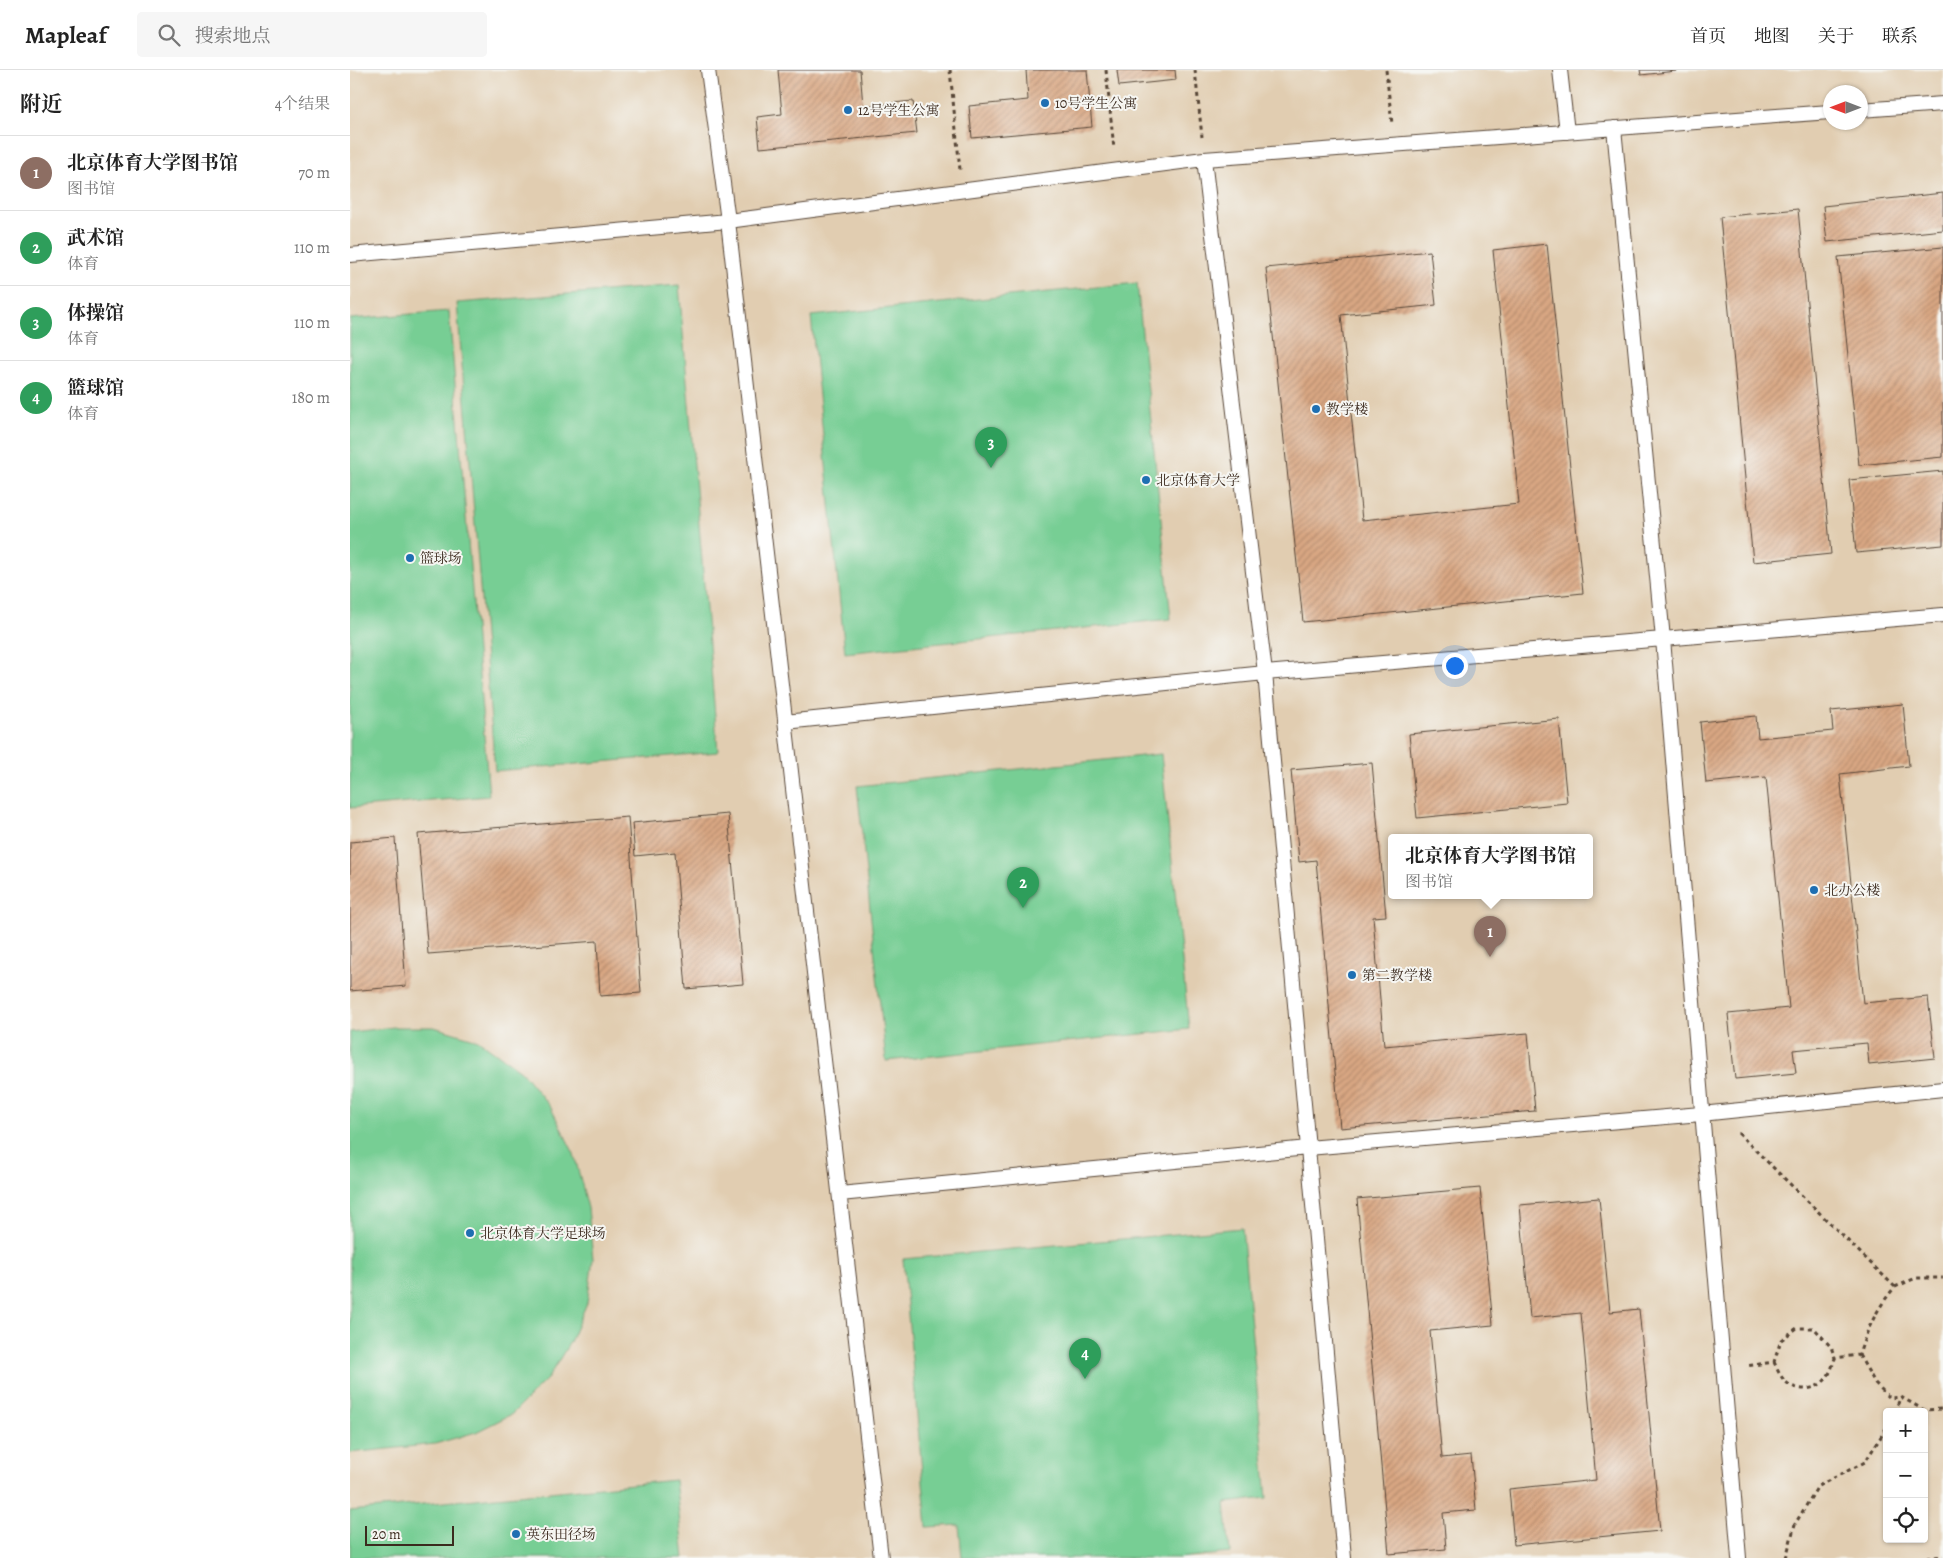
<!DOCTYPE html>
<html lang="zh">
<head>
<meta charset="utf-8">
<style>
	:root { --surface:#fff; --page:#f6f6f6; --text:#222; --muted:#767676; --line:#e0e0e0; --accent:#0b8043 }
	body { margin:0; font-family:Alegreya,"Noto Serif SC",serif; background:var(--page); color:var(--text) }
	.controls { position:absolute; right:15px; bottom:15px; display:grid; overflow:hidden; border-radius:5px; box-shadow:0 1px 4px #0004 }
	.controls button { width:45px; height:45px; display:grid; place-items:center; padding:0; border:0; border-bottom:1px solid var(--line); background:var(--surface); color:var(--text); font:25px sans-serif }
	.compass { position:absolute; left:1473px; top:15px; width:45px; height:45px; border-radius:50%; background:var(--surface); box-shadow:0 1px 4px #0004; rotate:270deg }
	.scale { position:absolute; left:15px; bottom:12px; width:89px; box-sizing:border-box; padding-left:5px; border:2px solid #3b2a1e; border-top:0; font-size:14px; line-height:18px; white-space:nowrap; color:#3b2a1e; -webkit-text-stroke:4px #f6f6f2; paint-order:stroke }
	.you { position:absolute; left:1104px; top:595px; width:18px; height:18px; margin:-12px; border:4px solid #fff; border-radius:50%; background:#1a73e8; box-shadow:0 0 0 8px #1a73e833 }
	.badge { display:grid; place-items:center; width:32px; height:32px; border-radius:50%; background:var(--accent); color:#fff; font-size:16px; font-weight:700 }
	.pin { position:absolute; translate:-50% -41px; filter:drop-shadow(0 1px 2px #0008) }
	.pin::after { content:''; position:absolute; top:26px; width:18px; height:15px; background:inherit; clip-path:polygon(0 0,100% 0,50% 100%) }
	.popup { position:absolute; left:1038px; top:764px; width:205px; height:65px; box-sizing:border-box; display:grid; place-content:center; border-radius:5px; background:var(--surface); filter:drop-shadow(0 1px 4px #0005); font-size:16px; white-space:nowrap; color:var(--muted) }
	.popup b { font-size:19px; color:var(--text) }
	.popup::after { content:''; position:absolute; left:50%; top:100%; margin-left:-10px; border:10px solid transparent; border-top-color:var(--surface) }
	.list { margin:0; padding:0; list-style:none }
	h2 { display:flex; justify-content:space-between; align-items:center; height:65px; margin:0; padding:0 20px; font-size:21px }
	h2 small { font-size:16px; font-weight:400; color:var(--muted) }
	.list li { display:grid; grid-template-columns:32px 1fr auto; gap:15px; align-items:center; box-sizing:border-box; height:75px; padding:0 20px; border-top:1px solid var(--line) }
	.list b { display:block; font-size:19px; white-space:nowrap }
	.list p { margin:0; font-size:16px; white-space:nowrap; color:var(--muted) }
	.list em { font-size:16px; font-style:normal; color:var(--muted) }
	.icon { flex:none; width:28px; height:28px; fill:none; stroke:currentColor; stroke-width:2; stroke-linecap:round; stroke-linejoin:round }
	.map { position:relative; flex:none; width:1593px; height:1488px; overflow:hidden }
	header { display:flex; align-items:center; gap:30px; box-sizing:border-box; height:70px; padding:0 25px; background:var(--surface); border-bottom:1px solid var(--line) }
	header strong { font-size:24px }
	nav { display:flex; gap:28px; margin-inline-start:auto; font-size:18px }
	.search { width:350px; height:45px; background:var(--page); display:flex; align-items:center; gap:12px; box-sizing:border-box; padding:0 18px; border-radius:5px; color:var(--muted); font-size:19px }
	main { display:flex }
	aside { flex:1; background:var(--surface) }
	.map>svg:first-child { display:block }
</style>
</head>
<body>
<header>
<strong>Mapleaf</strong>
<div class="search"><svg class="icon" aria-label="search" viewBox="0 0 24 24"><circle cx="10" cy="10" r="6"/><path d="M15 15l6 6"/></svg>搜索地点</div>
<nav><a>首页</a><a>地图</a><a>关于</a><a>联系</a></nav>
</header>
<main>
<aside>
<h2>附近<small>4个结果</small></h2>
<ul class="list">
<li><span class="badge" style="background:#8d6e63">1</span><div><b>北京体育大学图书馆</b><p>图书馆</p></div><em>70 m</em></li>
<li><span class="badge" style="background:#2e9e5b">2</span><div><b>武术馆</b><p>体育</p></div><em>110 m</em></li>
<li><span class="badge" style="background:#2e9e5b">3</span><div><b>体操馆</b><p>体育</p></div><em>110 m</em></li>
<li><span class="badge" style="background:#2e9e5b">4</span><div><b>篮球馆</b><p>体育</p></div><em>180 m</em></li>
</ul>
</aside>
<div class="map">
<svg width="1593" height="1488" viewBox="0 0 1593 1488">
	<defs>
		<pattern id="building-hatch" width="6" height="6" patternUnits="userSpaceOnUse" patternTransform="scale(1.25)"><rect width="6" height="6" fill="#d9a783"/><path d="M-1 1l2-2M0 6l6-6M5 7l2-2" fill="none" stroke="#b1886b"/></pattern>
	</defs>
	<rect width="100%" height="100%" fill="#f6f6f2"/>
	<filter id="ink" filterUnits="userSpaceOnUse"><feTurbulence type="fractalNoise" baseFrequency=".02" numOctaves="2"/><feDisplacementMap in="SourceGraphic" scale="10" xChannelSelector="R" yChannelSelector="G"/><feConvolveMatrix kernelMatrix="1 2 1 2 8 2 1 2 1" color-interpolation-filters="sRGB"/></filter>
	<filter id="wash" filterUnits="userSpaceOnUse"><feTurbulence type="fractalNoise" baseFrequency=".0096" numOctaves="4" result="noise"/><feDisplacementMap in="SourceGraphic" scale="20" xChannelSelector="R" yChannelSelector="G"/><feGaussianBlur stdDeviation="1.12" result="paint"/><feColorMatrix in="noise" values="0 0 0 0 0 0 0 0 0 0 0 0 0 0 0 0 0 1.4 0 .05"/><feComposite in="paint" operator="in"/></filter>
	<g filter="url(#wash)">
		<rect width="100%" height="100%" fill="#f1ddbf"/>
		<path fill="#e1cdb1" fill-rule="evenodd" d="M0,0H1593V1488H0ZM1480,22H1510V52H1480ZM1041,768H1239V826H1041ZM1537,1342H1574V1469H1537Z"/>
		<path fill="#77ce94" stroke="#597c59" d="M787,213L821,549L495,583L461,246Z
			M329,215L368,682L145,701L107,233Z
			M99,241L139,726L0,738V249Z
			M811,684L839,959L536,991L507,716Z
			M44,957H84L128,970L171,1001L201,1038L224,1084L238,1138L243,1189L237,1233L220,1272L198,1308L162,1344L126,1362L85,1374L0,1383V962Z
			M892,1158L917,1428L875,1433L880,1483L829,1488H612L609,1455L577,1457L553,1189Z
			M325,1410L334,1488H0V1441Z"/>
		<g id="blocks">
			<path fill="url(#building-hatch)" d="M428,0H510L513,36L563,31L567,63L410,78L407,47L432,44Z
				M676,0H737L742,57L622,68L619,36L678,30Z
				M767,0H825L826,10L769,16Z
				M1290,0H1326V1L1291,5Z
				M1593,123V160L1477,172L1473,136Z
				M1448,139L1481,484L1403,492L1370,147Z
				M1197,174L1233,523L953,552L916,198L1080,181L1086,235L991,245L1012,450L1169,434L1143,180Z
				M1593,177V387L1509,395L1488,187Z
				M1593,401V475L1506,483L1499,410Z
				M1553,634L1559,696L1490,704L1513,933L1578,927L1585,988L1519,995L1517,973L1443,980L1446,1003L1385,1009L1378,944L1439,938L1416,707L1356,713L1350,652L1406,646L1408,668L1483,661L1481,641Z
				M1209,649L1217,733L1067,748L1059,664Z
				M1022,693L1036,846L1023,847L1034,976L1178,963L1185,1041L990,1058L966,790L949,792L941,700Z
				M378,744L393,914L336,919L325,782L285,786L282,753Z
				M278,747L291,923L250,926L247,871L78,884L68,764Z
				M45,768L56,916L0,921V772Z
				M1130,1118L1143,1255L1080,1261L1092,1388L1121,1385L1126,1440L1093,1443L1096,1479L1039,1484L1007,1129Z
				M1249,1128L1260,1242L1289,1239L1310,1461L1164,1475L1159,1419L1246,1410L1231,1243L1180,1248L1170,1135Z"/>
		</g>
	</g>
	<g filter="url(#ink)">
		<use href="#blocks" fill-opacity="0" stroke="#564536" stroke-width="1"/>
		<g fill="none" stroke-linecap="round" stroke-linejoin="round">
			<defs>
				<path id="lane" d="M358,0L378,151L531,1488
					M1210,0L1217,62
					M1510,40L1593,34
					M1264,58L1313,569L1389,1488
					M854,89L915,603L958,1078L1351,1044L1593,1019
					M0,185L378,151L854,89L1480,42
					M435,652L915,603L1593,545
					M490,1124L958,1078L994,1488"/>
			</defs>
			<use href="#lane" stroke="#564536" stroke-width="16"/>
			<path stroke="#564536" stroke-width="3" stroke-dasharray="4 4" stroke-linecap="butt" d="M600,0L610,100
				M756,0L764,79
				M845,0L852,67
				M1036,0L1042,54
				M1388,1063L1545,1217C1527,1238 1517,1259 1509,1285L1485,1288L1481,1277L1464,1258H1447L1431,1270L1424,1292L1396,1296
				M1545,1217L1566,1208H1593
				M1509,1285L1525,1313L1540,1328L1551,1327L1574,1340L1593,1339
				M1424,1292C1426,1296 1428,1302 1431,1306C1441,1323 1467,1323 1477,1307C1481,1302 1483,1294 1485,1288
				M1544,1342L1551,1327
				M1436,1488L1445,1454L1468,1416L1515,1392L1537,1357
				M1577,1488L1593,1486"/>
			<use href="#lane" stroke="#fff" stroke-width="14"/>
		</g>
	</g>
	<g fill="#1f6fb2" stroke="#f6f6f2" stroke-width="2">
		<circle cx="695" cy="33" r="5"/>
		<circle cx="498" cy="40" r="5"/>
		<circle cx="966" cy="339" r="5"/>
		<circle cx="796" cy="410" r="5"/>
		<circle cx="60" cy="488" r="5"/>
		<circle cx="1464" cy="820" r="5"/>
		<circle cx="1002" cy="905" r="5"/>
		<circle cx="120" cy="1163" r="5"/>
		<circle cx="166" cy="1464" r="5"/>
	</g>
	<g text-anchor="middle" stroke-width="4" stroke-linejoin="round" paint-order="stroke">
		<g font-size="14" fill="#3b2a1e" stroke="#f6f6f2" text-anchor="start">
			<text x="705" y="38">10号学生公寓</text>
			<text x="508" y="45">12号学生公寓</text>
			<text x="976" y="344">教学楼</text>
			<text x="806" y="415">北京体育大学</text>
			<text x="70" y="493">篮球场</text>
			<text x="1474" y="825">北办公楼</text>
			<text x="1012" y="910">第二教学楼</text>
			<text x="130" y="1168">北京体育大学足球场</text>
			<text x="176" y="1469">英东田径场</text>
		</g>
	</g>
</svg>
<div class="controls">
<button>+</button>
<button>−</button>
<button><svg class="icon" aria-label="locate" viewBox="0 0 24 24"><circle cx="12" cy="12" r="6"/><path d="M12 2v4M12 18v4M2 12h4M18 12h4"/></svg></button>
</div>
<svg class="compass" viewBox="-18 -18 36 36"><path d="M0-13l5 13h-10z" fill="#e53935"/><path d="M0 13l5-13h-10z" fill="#767676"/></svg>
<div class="scale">20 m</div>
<div class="you"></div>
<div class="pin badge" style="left:1140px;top:887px;background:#8d6e63">1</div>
<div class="popup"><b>北京体育大学图书馆</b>图书馆</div>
<div class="pin badge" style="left:673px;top:838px;background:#2e9e5b">2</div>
<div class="pin badge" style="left:641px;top:398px;background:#2e9e5b">3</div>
<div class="pin badge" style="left:735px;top:1309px;background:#2e9e5b">4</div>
</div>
</main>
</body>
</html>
